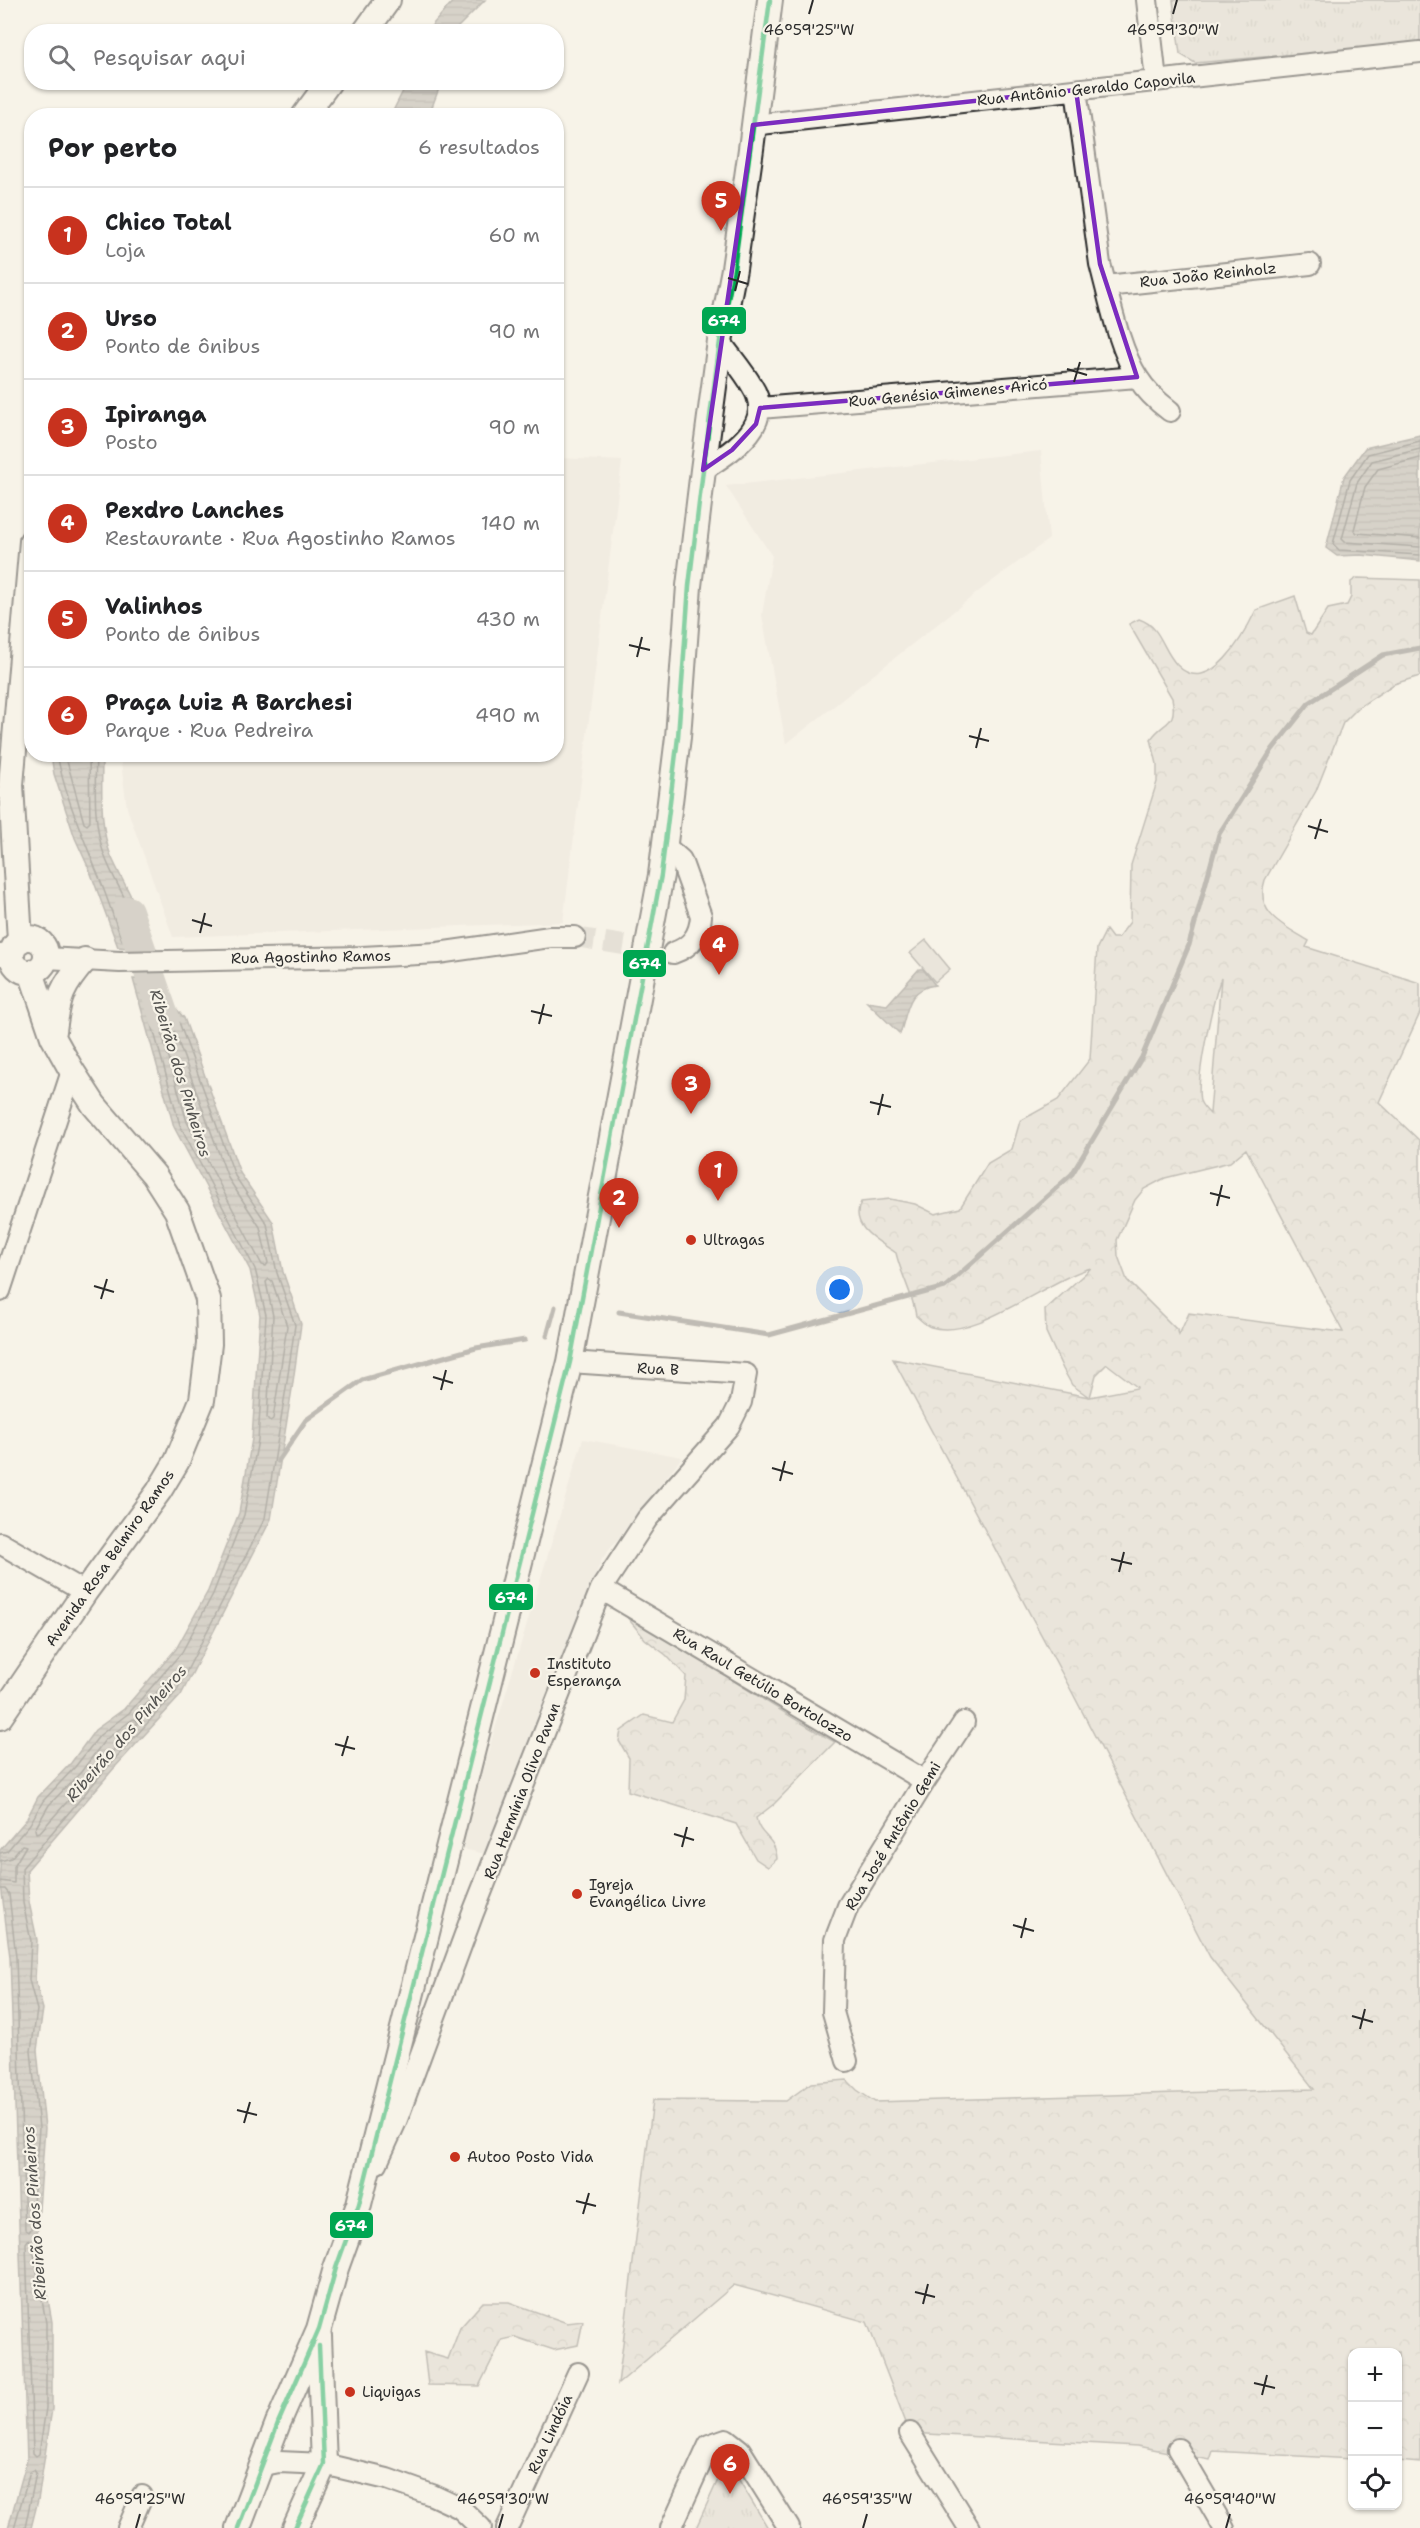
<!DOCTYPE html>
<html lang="pt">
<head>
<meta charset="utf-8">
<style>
	:root { --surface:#fff; --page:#f6f6f6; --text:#202124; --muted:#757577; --line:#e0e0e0; --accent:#c8321e }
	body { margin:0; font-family:"Shantell Sans",sans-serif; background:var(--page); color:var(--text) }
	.controls { position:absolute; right:18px; bottom:18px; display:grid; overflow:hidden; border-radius:12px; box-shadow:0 2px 4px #0004 }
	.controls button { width:54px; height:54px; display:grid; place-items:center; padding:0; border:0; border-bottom:2px solid var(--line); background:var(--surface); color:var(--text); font:30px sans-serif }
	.you { position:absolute; left:840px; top:1290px; width:21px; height:21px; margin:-15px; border:4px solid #fff; border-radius:50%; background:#1a73e8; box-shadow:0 0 0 9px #1a73e833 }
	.badge { display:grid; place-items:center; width:39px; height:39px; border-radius:50%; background:var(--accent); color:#fff; font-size:20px; font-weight:700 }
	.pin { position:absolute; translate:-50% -50px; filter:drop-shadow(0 2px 3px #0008) }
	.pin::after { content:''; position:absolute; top:32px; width:21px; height:18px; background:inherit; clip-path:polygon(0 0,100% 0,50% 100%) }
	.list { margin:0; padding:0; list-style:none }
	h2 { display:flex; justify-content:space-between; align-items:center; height:78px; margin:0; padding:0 24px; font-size:26px }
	h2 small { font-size:20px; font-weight:400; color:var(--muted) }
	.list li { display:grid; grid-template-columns:39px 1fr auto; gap:18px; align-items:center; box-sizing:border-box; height:96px; padding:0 24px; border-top:2px solid var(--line) }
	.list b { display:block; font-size:22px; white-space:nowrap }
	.list p { margin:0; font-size:20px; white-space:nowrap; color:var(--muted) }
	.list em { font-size:20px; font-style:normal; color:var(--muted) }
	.icon { flex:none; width:33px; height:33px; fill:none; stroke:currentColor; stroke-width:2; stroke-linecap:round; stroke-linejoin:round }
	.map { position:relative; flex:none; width:1420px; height:2528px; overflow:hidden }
	.search { position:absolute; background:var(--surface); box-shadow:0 2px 4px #0004; left:24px; top:24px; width:540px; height:66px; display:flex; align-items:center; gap:15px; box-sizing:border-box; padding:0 21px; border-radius:24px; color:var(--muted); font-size:22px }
	.panel { position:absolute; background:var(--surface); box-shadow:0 2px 4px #0004; left:24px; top:108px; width:540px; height:654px; border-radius:24px }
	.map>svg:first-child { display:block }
</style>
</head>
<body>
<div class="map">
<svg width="1420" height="2528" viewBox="0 0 1420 2528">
	<defs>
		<pattern id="forest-crowns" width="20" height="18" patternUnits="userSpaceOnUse" patternTransform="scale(1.5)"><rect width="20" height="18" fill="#dad6cc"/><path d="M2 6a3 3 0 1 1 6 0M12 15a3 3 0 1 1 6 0" fill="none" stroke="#bbb8af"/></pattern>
		<pattern id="park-tufts" width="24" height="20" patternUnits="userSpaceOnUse" patternTransform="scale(1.5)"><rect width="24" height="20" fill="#dad6cc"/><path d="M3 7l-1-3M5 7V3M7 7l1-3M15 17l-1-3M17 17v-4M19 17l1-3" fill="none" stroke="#bbb8af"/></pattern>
		<pattern id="water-rules" width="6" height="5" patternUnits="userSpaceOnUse" patternTransform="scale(1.5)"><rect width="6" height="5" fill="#afaca4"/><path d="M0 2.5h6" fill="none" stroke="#8f8c86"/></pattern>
	</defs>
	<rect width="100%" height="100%" fill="#f7f3e8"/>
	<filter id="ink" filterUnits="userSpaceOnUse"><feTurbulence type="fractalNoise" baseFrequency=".0167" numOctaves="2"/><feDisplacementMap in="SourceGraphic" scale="12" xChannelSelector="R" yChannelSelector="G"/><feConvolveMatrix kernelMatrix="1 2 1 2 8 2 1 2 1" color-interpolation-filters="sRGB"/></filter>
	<g filter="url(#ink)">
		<path fill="#e8e4da" d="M1041,451L1049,539L983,588L786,744L762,615L772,556L726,486Z
			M557,458L622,461L563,922L173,937L127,808L120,755L556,754Z
			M583,1439L682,1457L602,1559L580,1612L490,1855L459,1848Z"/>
		<path fill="url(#forest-crowns)" stroke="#82807c" stroke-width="1.5" fill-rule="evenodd" d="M1357,578L1420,580V676L1394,684L1359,707L1343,723L1316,791L1265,880C1254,914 1285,926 1309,941L1306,947L1420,983V1013L1379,1102L1420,1141V2463L1398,2461V2352H1352V2459L1213,2451L1210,2460L1137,2446L910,2433L867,2322L734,2285L618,2384L653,2100L786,2101L811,2083L847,2080L857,2090L875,2102L1314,2089L1210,1957L1072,1692L893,1359L1089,1397L1072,1385L1063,1369L1046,1332L1045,1310L1091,1268C1046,1280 976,1341 931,1327C926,1326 921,1320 916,1316C913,1294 901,1275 896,1253C880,1242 848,1227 861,1202L890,1199L915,1204L935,1214L960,1208L988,1163L1012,1149L1020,1121L1058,1100L1090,1059L1097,948L1106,930L1112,938H1118L1130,922L1131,865L1157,782V764L1151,739C1163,721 1178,726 1172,698L1129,624L1139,619C1162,627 1161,648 1177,665C1210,699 1245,633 1256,610L1295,596L1306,633L1311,635L1328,609L1347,605L1351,597V582ZM1221,978L1210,1113V1114C1207,1111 1203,1107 1201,1103C1193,1087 1214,997 1221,978ZM1246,1149L1343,1332H1342L1189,1313L1179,1335L1178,1331L1127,1280L1118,1256L1117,1240L1135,1200L1144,1189L1165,1178L1230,1162ZM1107,1364L1137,1387V1388L1090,1397L1096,1375Z
			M626,1616C697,1654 763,1703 835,1742L774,1804L756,1818C759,1837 776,1837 777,1859L768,1867L756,1859L736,1824L628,1791L629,1758L619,1741L621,1731L644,1715L672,1722L684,1700L686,1676L666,1655L645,1639Z
			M483,2302H509L567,2323L583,2321L578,2345L554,2350L515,2337L502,2340L479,2386L428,2385L424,2352L448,2359L460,2328Z"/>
		<path fill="url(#park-tufts)" stroke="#82807c" stroke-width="1.5" d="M1173,0H1420V43L1195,63L1180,54Z
			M727,2460L768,2528H696Z"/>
		<path fill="#dad6cc" stroke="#82807c" stroke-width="1.5" d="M926,940L950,969L935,982L910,953Z"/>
		<path fill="url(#water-rules)" stroke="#7a7874" stroke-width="1.5" d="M454,0H485L454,31H427Z
			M407,83H441L429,115H391Z
			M1420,435V561L1361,555L1337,556L1326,548L1344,477L1365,448Z
			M51,755H102C102,787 99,825 111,856C125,888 145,914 147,950L118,947L90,871L75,838L54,774Z
			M919,969H923L935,985C907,989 908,1010 900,1034L867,1002L887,1005Z
			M133,979L166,980L164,994L184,1018L240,1173L273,1222L283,1272L301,1324L292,1389L271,1519L181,1695L115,1767L27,1870L29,1902L37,1940L35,1980L43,2009L37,2050L45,2128L37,2236L52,2322V2409L38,2500L31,2528H8L27,2460L10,1957L0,1877V1850L26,1820L38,1797L71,1763L95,1730L124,1709L176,1649L208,1591L239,1513L252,1439L260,1315L250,1270L174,1127Z"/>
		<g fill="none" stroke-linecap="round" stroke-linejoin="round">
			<path stroke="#605f5b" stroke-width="1.5" d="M1420,441L1368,454L1350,480L1333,544L1339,550L1420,555
				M1420,449L1372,461L1357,483L1342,539L1345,542L1420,547
				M1420,458L1378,469L1365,487L1354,530L1357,533L1420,538
				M57,754C65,797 81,831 96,870C106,893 113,917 122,940L138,943L140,939C134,909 116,886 105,857C93,826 95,787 96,754
				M65,754L84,823L87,825L90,822L89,754
				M159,1013L162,1014L172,1025L228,1178L260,1227L268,1263L266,1266L262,1265L187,1122L157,1016Z
				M269,1279L272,1281L287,1326L273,1419L270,1421L267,1418L273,1316L266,1282Z
				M167,1681L172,1682L170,1688L146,1714H142L141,1710Z
				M133,1719L137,1720V1724L40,1832L36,1833L35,1829L49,1805L81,1772L105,1740Z
				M0,1853L7,1851L30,1824L43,1801L75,1767L100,1735L129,1713L182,1652L213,1594L244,1515L258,1440L266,1315L255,1269L180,1125L142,989L144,985L158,988L159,998L179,1022L235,1176L267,1224L277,1273L295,1325L286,1388L265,1518L176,1692L110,1764L22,1868L23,1903L31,1941L29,1980L37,2010L31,2051L39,2128L31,2229L29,2232L25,2229L16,1957L9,1894L5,1889H0
				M0,1861L11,1858L22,1845L26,1846L14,1866V1883L0,1881
				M29,2239L32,2242L46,2323V2408L39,2454L36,2456L33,2453L26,2243Z
				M14,2528L30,2472L34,2470L36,2473L25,2528"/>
			<path stroke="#7a7874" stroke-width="5" d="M619,1312L769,1335L945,1287L1072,1174L1142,1057L1189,945L1219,834L1272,750L1309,703L1383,655L1420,648
				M547,1336L555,1307
				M278,1461L306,1420L362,1380L476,1348L525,1340"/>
			<path stroke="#afaca4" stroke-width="30" d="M128,911L165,1019"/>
			<path stroke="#cecbc2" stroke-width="20" stroke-dasharray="20 10" stroke-linecap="butt" d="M575,937L673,953"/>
			<defs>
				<path id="minor" d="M1147,0L1156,80
					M1076,90L1100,264C1109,297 1119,350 1138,378C1146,391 1158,402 1170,411
					M753,125L1420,52
					M1106,286L1310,264
					M760,408L1137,377
					M703,470C730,452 777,425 752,386C743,370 730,356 720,341
					M665,846L681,860L701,916C700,935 691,947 673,953
					M0,955H12
					M46,958L120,962L362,957L438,953L550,937H575
					M0,1291L72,1071
					M0,1543L85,1592
					M601,1589L925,1781
					M847,2061L833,2012L835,1940L848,1906L925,1781L964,1722
					M377,2163L397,2119L473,1913L601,1589L647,1519L729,1426L741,1402L746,1374L570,1362
					M910,2433L969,2528
					M1178,2449L1224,2528
					M264,2465L279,2462L324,2464L387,2479L432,2495L460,2508L481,2528
					M128,2528L142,2496
					M507,2528L578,2373
					M671,2528L709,2445L726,2439L740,2450L789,2528"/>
				<path id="major" d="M365,32L388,0
					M304,116L329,82
					M12 955a17 17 0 1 1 34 0a17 17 0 1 1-34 0Z
					M20,941L11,785L32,541
					M54,1031C58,997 62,986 85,960
					M0,1717L85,1592L159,1491L177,1461L202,1400L209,1344L208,1299L177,1211L154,1175L94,1105L72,1071L53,1037L31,972
					M238,2528L278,2423L319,2329L336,2268L359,2204L570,1362L661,875L678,737L689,586L703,470L720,341L734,269L751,149L770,0
					M295,2528L324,2464L319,2336"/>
			</defs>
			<use href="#minor" stroke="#2b2b2b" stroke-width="24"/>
			<use href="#major" stroke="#2b2b2b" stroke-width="28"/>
			<use href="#minor" stroke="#f7f3e8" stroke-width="20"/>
			<use href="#major" stroke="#f7f3e8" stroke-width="24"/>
			<defs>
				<path id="bus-1" d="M238,2528L278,2423L319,2329L336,2268L359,2204L570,1362L661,875L678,737L689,586L703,470L720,341L734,269L770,0
					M295,2528L324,2464L319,2346"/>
			</defs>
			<use href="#bus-1" stroke="#f7f3e8" stroke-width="9"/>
			<use href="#bus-1" stroke="#00a651" stroke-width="4.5"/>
		</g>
	</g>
	<path d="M0 0H1420V2528H0ZM1076,90L1100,264L1137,377L760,408L756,424L732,450L703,470L753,125Z" fill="#f7f3e8" fill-opacity=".55" fill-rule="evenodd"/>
	<path fill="none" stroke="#7b2cbf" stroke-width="4.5" stroke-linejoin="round" d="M1076,90L1100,264L1137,377L760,408L756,424L732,450L703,470L753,125Z"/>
	<path fill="none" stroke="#2b2b2b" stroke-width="2" d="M809,14L813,0M1173,14L1177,0M728,278L748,284M735,291L740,271M1067,369L1087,375M1074,382L1080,362M629,645L650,650M637,657L642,637M969,736L989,741M976,748L981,728M1308,826L1328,832M1315,839L1321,819M192,920L212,926M200,933L205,913M531,1011L552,1016M539,1024L544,1004M870,1102L891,1107M878,1115L883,1094M1210,1193L1230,1198M1217,1206L1222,1185M94,1286L114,1292M101,1299L107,1279M433,1377L453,1383M441,1390L446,1370M772,1468L793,1474M780,1481L785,1461M1111,1559L1132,1564M1119,1572L1124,1552M335,1744L355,1749M342,1756L348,1736M674,1834L694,1840M682,1847L687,1827M1013,1925L1034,1931M1021,1938L1026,1918M1352,2016L1373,2022M1360,2029L1365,2009M237,2110L257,2115M244,2123L250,2102M576,2201L596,2206M583,2214L589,2193M915,2292L935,2297M923,2304L928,2284M1254,2383L1275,2388M1262,2395L1267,2375M136,2528L140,2514M499,2528L503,2514M863,2528L867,2514M1226,2528L1230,2514"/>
	<g fill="#c8321e" stroke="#f7f3e8" stroke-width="2">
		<circle cx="691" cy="1240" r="6"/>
		<circle cx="535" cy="1673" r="6"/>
		<circle cx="577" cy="1894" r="6"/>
		<circle cx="455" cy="2157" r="6"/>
		<circle cx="350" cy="2392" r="6"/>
	</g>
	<g text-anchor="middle" stroke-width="4.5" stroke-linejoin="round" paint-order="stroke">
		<g font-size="15" fill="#2b2b2b" stroke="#f7f3e8">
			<text transform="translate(1086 89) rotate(-6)" y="5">Rua Antônio Geraldo Capovila</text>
			<text transform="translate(1208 275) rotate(-6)" y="5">Rua João Reinholz</text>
			<text transform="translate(948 393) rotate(-5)" y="5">Rua Genésia Gimenes Aricó</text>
			<text transform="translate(311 957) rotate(-1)" y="5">Rua Agostinho Ramos</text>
			<text transform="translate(658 1369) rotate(3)" y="5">Rua B</text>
			<text transform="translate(110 1558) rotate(-55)" y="5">Avenida Rosa Belmiro Ramos</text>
			<text transform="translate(763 1685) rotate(31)" y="5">Rua Raul Getúlio Bortolozzo</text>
			<text transform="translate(522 1791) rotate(-69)" y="5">Rua Hermínia Olivo Pavan</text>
			<text transform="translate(893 1836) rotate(-59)" y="5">Rua José Antônio Gemi</text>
			<text transform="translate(550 2434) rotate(-65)" y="5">Rua Lindóia</text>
		</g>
		<g font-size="15" fill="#2b2b2b" stroke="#f7f3e8" text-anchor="start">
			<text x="703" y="1245">Ultragas</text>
			<text x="547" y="1669">Instituto<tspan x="547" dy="17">Esperança</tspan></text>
			<text x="589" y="1890">Igreja<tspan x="589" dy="17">Evangélica Livre</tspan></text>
			<text x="467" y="2162">Autoo Posto Vida</text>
			<text x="362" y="2397">Liquigas</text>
		</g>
		<g font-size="16" font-style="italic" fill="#53524f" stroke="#f7f3e8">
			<text transform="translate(181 1073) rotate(73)" y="6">Ribeirão dos Pinheiros</text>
			<text transform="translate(126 1733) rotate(-49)" y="6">Ribeirão dos Pinheiros</text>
			<text transform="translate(34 2213) rotate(-94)" y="6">Ribeirão dos Pinheiros</text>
		</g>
	</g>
	<g font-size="15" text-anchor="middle" fill="#2b2b2b" stroke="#f7f3e8" stroke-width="4.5" stroke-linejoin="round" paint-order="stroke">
		<text x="809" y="35">46°59'25"W</text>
		<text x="1173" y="35">46°59'30"W</text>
		<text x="140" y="2504">46°59'25"W</text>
		<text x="503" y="2504">46°59'30"W</text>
		<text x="867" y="2504">46°59'35"W</text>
		<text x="1230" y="2504">46°59'40"W</text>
	</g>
	<g stroke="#f7f3e8" stroke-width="2">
		<rect x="701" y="306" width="46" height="29" rx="6" fill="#00a651"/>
		<rect x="622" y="949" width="45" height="29" rx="6" fill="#00a651"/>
		<rect x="488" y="1583" width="46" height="28" rx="6" fill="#00a651"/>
		<rect x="329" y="2211" width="45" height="28" rx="6" fill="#00a651"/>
	</g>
	<g font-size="16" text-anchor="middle" font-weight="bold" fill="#fff">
		<text x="724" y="326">674</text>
		<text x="645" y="969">674</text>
		<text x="511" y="1603">674</text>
		<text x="351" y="2231">674</text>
	</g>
</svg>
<div class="controls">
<button>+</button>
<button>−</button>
<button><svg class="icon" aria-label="locate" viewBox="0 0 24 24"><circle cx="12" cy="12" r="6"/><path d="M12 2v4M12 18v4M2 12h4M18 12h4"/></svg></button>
</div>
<div class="you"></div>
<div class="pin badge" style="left:718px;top:1201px">1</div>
<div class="pin badge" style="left:619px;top:1228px">2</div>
<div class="pin badge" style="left:691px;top:1114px">3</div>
<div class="pin badge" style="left:719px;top:975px">4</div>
<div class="pin badge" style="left:721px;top:231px">5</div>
<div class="pin badge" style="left:730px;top:2494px">6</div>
<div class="search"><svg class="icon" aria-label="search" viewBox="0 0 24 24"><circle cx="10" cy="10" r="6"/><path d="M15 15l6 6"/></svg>Pesquisar aqui</div>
<section class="panel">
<h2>Por perto<small>6 resultados</small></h2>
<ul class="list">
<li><span class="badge">1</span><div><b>Chico Total</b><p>Loja</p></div><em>60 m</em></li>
<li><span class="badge">2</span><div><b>Urso</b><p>Ponto de ônibus</p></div><em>90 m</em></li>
<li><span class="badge">3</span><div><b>Ipiranga</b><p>Posto</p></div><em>90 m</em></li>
<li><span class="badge">4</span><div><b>Pexdro Lanches</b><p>Restaurante · Rua Agostinho Ramos</p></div><em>140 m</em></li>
<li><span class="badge">5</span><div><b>Valinhos</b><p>Ponto de ônibus</p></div><em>430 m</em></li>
<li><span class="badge">6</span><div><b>Praça Luiz A Barchesi</b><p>Parque · Rua Pedreira</p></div><em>490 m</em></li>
</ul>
</section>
</div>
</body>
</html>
